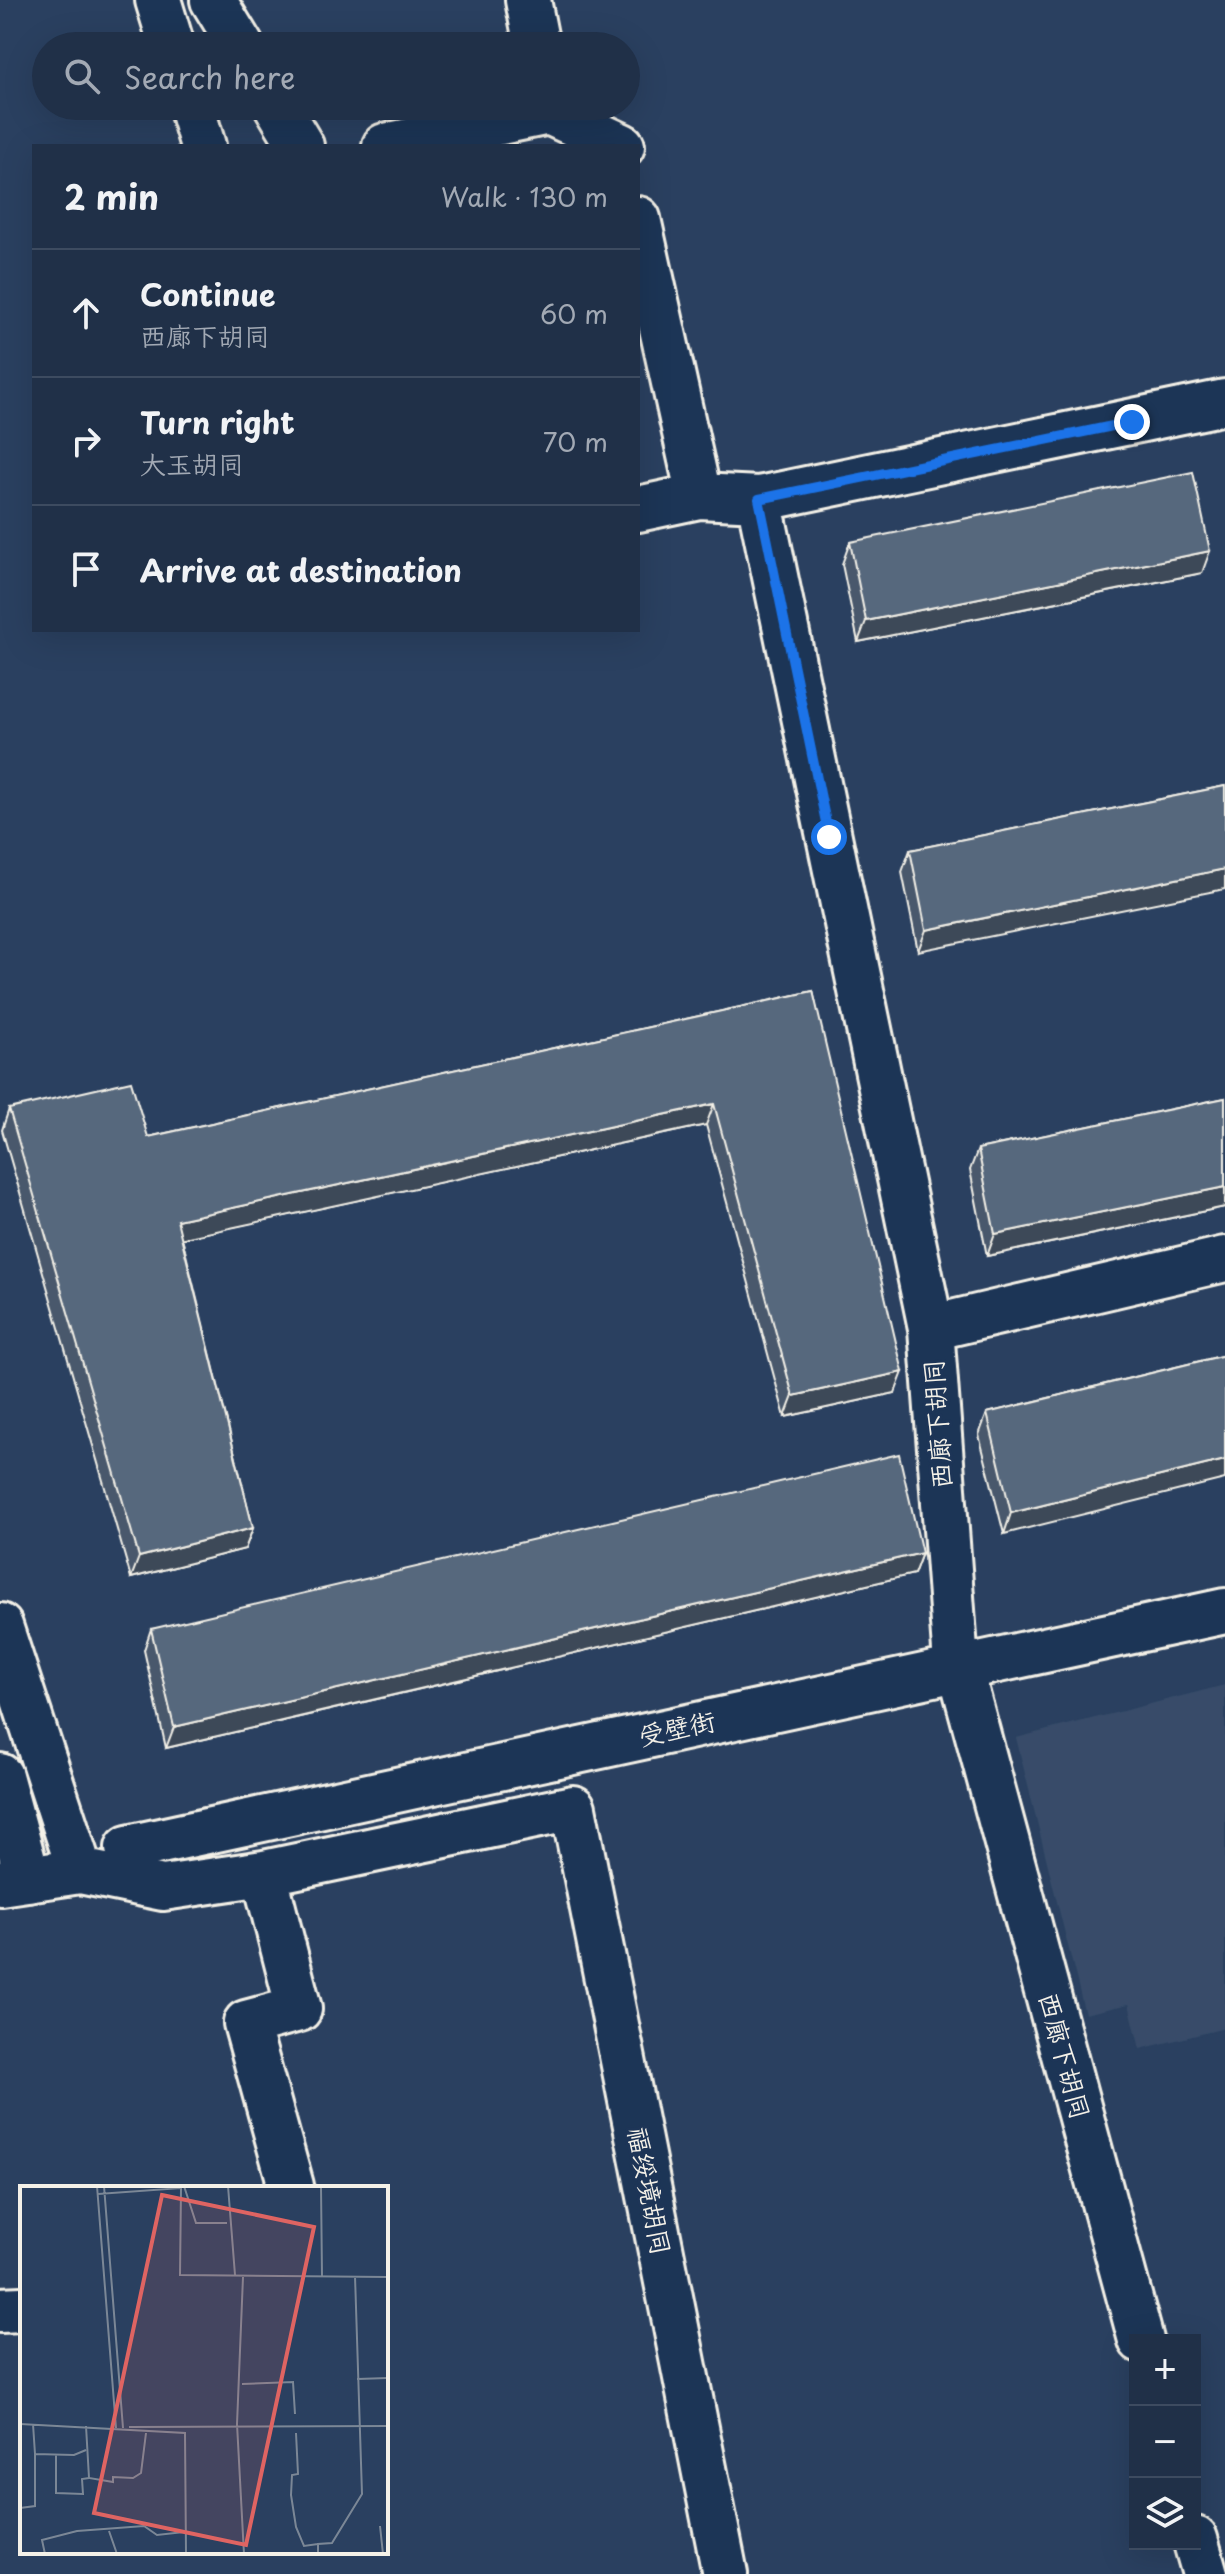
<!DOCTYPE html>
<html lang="en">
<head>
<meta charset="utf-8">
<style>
	:root { --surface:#203048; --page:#2d3c52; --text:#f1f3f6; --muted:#a2a9b4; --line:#3d4b60 }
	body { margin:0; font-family:"Playpen Sans","LXGW WenKai TC",sans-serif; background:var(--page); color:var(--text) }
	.controls { position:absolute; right:24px; bottom:24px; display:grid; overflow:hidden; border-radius:0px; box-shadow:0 8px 32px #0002 }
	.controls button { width:72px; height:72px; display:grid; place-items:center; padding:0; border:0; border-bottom:2px solid var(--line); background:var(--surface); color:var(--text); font:40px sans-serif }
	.stop { position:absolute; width:24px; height:24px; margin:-18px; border:6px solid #1a73e8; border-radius:50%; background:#fff }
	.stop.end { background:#1a73e8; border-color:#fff; box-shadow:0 2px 8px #0008 }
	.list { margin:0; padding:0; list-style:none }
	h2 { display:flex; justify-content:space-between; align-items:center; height:104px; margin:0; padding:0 32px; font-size:34px }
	h2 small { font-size:26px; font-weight:400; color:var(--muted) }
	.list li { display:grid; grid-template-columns:52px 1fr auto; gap:24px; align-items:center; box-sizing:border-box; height:128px; padding:0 32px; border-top:2px solid var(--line) }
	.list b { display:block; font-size:30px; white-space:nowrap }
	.list p { margin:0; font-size:26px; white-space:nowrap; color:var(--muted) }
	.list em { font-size:26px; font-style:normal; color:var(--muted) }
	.icon { flex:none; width:44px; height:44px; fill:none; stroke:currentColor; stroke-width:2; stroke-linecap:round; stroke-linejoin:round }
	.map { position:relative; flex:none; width:1225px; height:2574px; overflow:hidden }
	.search { position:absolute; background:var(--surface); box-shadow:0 8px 32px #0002; left:32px; top:32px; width:608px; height:88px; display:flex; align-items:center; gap:20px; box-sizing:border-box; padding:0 28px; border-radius:44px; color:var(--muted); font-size:30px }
	.panel { position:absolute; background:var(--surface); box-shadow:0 8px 32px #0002; left:32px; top:144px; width:608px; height:488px; border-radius:0px }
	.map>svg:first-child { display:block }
</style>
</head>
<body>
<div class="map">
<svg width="1225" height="2574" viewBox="0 0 1225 2574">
	<rect width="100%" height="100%" fill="#2a4060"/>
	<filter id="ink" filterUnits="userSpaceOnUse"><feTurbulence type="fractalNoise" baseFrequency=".0125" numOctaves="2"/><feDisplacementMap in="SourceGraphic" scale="16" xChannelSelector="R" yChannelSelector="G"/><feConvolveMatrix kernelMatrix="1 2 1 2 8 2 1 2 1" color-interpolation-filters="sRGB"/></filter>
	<g filter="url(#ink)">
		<path fill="#374c69" d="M1225,1685V2028L1140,2049L1129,2004L1085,2014L1016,1738Z"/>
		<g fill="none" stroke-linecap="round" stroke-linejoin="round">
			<defs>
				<path id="minor" d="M158,0L172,46
					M213,0L241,46
					M528,0L537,46
					M191,106L203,146
					M277,106L301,146
					M548,106L549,112L622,146
					M385,146L549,112
					M638,219L699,496
					M759,499L931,1328L955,1650L1141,2340
					M638,509L699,496L759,499L1225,402
					M931,1328L1225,1259
					M0,1626L80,1871
					M0,1776L28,1879
					M128,1848L1225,1611
					M264,1873L299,2009L246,2023L291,2186L287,2188
					M0,1883L80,1871L163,1888L264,1873L573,1808L725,2574
					M0,2310L22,2309
					M1195,2539L1205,2574"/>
			</defs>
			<use href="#minor" stroke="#f4f1e8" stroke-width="50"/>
			<use href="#minor" stroke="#1d3557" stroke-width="44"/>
		</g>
		<path fill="#4a596c" stroke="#f4f1e8" stroke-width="2" d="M850,542L1202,573L858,642L842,564Z
			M1225,786L918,951L902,872L910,850Z
			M813,991L895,1393L785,1417L706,1125L182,1238L253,1528L245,1549L131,1578L2,1130L9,1109L148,1137Z
			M1225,1098V1207L987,1256L970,1170L978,1149Z
			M1225,1355L1004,1534L979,1435L987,1413Z
			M922,1553L914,1574L166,1748L144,1650L151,1629Z"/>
		<path fill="#3c4858" stroke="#f4f1e8" stroke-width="2" d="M1210,551L1202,573L858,642L866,621Z
			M1225,869V889L918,951L926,930Z
			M714,1104L706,1125L170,1241L177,1220Z
			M1225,1187V1207L987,1256L995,1234Z
			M903,1372L895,1393L785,1417L793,1396Z
			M1225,1460V1479L1004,1534L1011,1513Z
			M253,1528L245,1549L131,1578L139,1557Z
			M922,1553L914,1574L166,1748L174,1727Z"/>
		<path fill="#56677d" stroke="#f4f1e8" stroke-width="2" d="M1193,472L1210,551L866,621L850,542Z
			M1225,786V869L926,930L910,850Z
			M813,991L903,1372L793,1396L714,1104L177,1220L253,1528L139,1557L9,1109L131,1081L148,1137Z
			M1225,1098V1187L995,1234L978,1149Z
			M1225,1355V1460L1011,1513L987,1413Z
			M899,1454L922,1553L174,1727L151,1629Z"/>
	</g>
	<g fill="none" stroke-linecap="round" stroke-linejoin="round" filter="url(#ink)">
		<path stroke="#1a73e8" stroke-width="10" d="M829,837L759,499L1132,422"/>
	</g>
	<g text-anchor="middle" stroke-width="6" stroke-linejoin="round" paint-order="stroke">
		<g font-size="26" fill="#f4f1e8" stroke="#1d3557">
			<text transform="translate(938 1424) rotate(-94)" y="9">西廊下胡同</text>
			<text transform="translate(677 1729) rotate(-12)" y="9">受壁街</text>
			<text transform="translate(1064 2056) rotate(75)" y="9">西廊下胡同</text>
			<text transform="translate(649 2191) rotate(79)" y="9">福绥境胡同</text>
		</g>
	</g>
	<g transform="translate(20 2186)">
		<rect width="368" height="368" fill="#2a4060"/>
		<path fill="none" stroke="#7b8796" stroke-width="2" d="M77,0L96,242M84,0L103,242M164,0L176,37H207M208,0L215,89M301,0L302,91M78,8L161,2L160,89L368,91M223,91L217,238L224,368M337,193L368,192M222,198L273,196L275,228M0,238L165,247L166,368M13,238L15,268M66,240L69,292L93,296V291L113,292L121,287L126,247M109,241L368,240M276,247L278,288L272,289L271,309L276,341L284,360L298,358M36,269V307L63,308L62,293L69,292M0,322L15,320V268L54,269L66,264M360,340L363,368M89,345L97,368M25,368L22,354L57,345L124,340L137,349L164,346M298,368V358L312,357L342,308L335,90"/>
		<path fill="#df6462" fill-opacity="0.15" stroke="#df6462" stroke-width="4" d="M142,9L294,41L226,359L74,327Z"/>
		<rect width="368" height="368" fill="none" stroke="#f4f1e8" stroke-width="4"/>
	</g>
</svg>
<div class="controls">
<button>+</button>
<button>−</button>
<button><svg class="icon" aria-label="layers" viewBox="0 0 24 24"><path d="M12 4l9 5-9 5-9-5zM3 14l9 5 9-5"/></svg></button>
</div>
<div class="stop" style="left:829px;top:837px"></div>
<div class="stop end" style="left:1132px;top:422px"></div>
<div class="search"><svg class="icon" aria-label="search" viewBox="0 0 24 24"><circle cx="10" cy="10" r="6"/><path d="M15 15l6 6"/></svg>Search here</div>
<section class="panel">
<h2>2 min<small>Walk · 130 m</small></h2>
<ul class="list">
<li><svg class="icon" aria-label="ahead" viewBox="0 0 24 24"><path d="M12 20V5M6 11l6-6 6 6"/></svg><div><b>Continue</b><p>西廊下胡同</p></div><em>60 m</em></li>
<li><svg class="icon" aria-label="right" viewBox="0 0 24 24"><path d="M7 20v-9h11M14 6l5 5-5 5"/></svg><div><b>Turn right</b><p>大玉胡同</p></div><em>70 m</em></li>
<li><svg class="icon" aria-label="arrive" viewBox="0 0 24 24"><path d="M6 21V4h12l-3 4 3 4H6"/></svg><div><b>Arrive at destination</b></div></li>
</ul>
</section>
</div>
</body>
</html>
